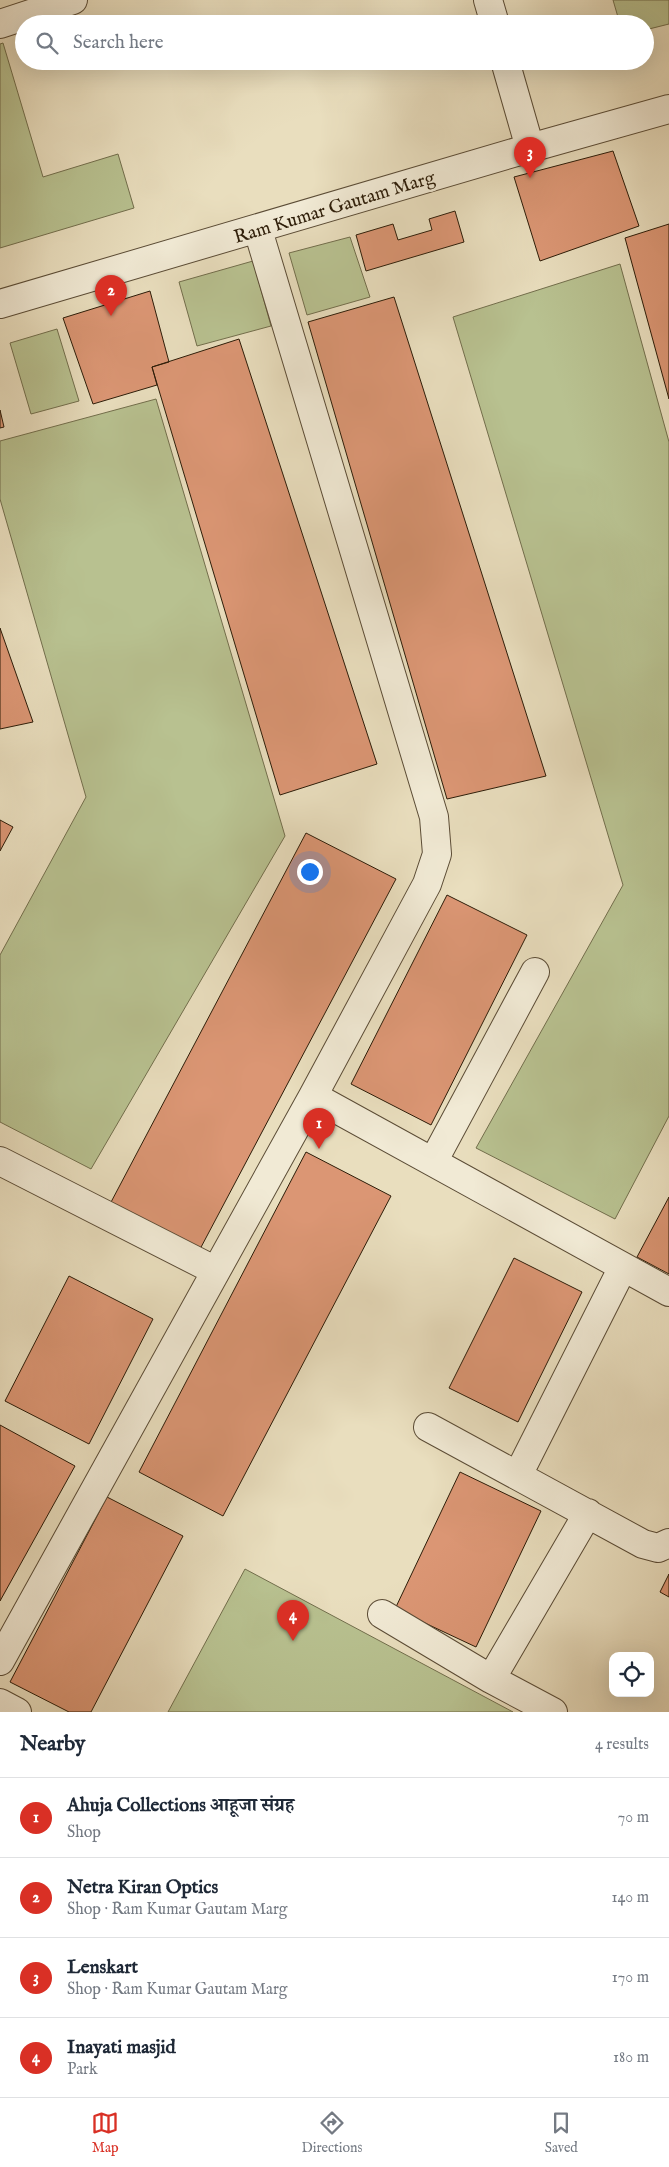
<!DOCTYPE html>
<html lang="en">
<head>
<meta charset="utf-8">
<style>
	:root { --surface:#fff; --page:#f2f2f3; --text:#1f2937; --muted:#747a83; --line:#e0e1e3; --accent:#d93025 }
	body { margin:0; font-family:"IM FELL English","Noto Serif Devanagari",serif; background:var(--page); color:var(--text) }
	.controls { position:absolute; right:15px; bottom:15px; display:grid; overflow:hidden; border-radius:10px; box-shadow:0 5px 20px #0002 }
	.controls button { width:45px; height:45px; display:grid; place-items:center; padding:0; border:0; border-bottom:1px solid var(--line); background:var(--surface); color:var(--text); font:25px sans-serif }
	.you { position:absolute; left:309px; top:871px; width:18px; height:18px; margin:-12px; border:4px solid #fff; border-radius:50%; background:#1a73e8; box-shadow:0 0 0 8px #1a73e833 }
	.badge { display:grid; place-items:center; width:32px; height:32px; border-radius:50%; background:var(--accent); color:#fff; font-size:16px; font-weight:700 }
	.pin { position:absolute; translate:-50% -41px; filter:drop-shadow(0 1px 2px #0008) }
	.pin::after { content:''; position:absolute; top:26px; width:18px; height:15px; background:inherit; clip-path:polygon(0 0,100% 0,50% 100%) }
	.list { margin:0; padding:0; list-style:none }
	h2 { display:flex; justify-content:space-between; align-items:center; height:65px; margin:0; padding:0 20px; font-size:21px }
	h2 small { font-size:16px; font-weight:400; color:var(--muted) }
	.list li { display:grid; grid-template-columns:32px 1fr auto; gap:15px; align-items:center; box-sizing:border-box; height:80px; padding:0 20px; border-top:1px solid var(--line) }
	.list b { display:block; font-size:19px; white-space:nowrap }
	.list p { margin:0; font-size:16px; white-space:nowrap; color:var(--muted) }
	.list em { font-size:16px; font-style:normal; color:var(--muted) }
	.icon { flex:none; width:28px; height:28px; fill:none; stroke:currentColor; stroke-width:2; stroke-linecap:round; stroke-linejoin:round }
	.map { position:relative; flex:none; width:669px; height:1712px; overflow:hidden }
	.search { position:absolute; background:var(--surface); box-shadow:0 5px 20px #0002; left:15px; right:15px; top:15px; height:55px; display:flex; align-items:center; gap:12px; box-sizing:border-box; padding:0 18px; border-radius:28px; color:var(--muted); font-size:19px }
	.sheet { height:385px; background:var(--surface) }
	nav { display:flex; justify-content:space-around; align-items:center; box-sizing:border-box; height:70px; border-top:1px solid var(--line); background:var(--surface); font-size:14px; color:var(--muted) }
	nav a { display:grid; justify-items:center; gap:2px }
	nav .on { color:var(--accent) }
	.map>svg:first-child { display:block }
</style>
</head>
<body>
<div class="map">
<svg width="669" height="1712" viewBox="0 0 669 1712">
	<rect width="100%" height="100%" fill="#e9debe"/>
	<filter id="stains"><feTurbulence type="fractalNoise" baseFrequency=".004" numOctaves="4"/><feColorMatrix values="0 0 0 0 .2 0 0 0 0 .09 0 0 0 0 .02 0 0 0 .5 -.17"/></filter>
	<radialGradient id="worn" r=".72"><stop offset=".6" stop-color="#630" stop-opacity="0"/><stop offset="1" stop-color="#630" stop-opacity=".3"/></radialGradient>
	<path fill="#b8c190" stroke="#726e4c" d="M613,0H669V24L645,30V24H620Z
		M3,43L43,177L118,154L134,208L0,248V44Z
		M350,237L370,297L307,315L289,253Z
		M253,261L271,326L197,346L179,282Z
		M620,264L669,442V1116L615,1219L476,1148L623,885L453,317Z
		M57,329L79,401L31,414L10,343Z
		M156,399L285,836L91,1169L0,1122V955L86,797L0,499V441Z
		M245,1569L513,1712H168Z"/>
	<path fill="#db9674" stroke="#2c1c08" d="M613,151L639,226L540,261L514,177Z
		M455,211L464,242L366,271L356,235L393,224L398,240L432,230L429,219Z
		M669,224V399L625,238Z
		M150,291L169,362L152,367L157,385L93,404L63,318Z
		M394,297L546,776L447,799L308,322Z
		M239,339L377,764L280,795L152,367Z
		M0,410L4,427L0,428Z
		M0,628L33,722L0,729Z
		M0,820L13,827L0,851Z
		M306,833L396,879L199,1251L110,1204Z
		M447,895L527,935L431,1125L351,1084Z
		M306,1152L391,1196L223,1516L139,1472Z
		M669,1197V1274L637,1257Z
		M514,1258L582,1292L518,1422L449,1388Z
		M69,1276L153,1319L89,1444L5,1401Z
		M0,1425L75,1466L0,1601Z
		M460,1472L541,1511L476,1647L395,1609Z
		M107,1497L183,1536L91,1712H69L10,1682Z
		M669,1574V1597L660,1592Z"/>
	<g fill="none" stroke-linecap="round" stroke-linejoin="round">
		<defs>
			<path id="minor" d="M488,0L495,24
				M0,24L73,0
				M505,61L530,148
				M0,304L530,148L669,109
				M313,1096L669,1292
				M0,1161L216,1271
				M433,1162L535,972
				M428,1427L643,1544L658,1548L669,1543
				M518,1475L623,1267
				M382,1614L491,1679L553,1712
				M0,1661L313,1096L427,884L437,854L434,817L258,230
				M491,1679L588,1513
				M0,1703L17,1712"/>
		</defs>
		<use href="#minor" stroke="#5b4c36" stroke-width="30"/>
		<use href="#minor" stroke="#f1ead5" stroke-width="28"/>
	</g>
	<g text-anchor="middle" stroke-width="5" stroke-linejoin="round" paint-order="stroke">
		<g font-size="19" fill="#2c1c08" stroke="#f1ead5">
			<text transform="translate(334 206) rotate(-17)" y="7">Ram Kumar Gautam Marg</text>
		</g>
	</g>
	<rect width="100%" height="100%" filter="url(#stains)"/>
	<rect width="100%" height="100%" fill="url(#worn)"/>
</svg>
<div class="controls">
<button><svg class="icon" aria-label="locate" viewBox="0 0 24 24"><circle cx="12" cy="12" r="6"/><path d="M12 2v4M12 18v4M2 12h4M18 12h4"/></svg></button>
</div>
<div class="you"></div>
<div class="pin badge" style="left:319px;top:1149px">1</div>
<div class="pin badge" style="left:111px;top:316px">2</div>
<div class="pin badge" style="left:530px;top:178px">3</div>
<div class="pin badge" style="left:293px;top:1641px">4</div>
<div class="search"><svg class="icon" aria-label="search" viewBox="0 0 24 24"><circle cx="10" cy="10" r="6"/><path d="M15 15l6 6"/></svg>Search here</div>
</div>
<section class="sheet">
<h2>Nearby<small>4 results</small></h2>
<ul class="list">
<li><span class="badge">1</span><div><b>Ahuja Collections आहूजा संग्रह</b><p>Shop</p></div><em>70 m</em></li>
<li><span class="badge">2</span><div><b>Netra Kiran Optics</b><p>Shop · Ram Kumar Gautam Marg</p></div><em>140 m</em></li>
<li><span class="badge">3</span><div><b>Lenskart</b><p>Shop · Ram Kumar Gautam Marg</p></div><em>170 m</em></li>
<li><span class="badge">4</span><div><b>Inayati masjid</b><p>Park</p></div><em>180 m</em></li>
</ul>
</section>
<nav>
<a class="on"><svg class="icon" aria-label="map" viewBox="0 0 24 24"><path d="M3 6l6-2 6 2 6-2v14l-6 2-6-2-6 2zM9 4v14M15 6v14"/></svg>Map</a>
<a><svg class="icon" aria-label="directions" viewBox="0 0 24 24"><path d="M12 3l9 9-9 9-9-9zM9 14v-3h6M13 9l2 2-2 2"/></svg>Directions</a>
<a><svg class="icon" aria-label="saved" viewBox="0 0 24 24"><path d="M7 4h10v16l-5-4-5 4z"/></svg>Saved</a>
</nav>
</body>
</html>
